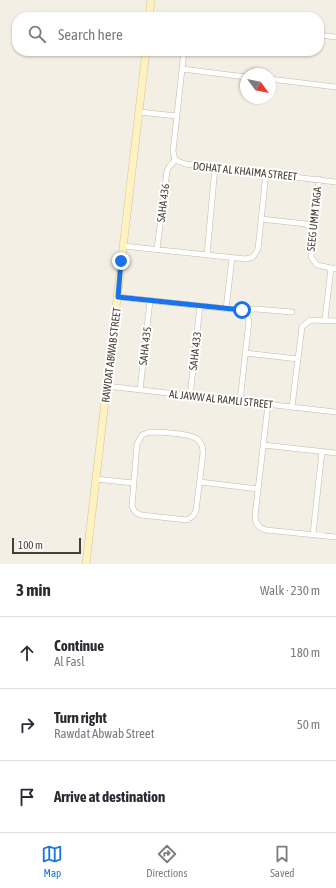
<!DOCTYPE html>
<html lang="en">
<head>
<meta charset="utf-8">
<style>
	:root { --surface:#fff; --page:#f7f7f7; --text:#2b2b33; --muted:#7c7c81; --line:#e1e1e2; --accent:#1a73e8 }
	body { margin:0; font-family:"Asap Condensed",sans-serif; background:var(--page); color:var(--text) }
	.compass { position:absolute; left:240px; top:68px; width:36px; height:36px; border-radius:50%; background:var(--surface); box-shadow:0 1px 3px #0004; rotate:123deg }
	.scale { position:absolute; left:12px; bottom:10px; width:69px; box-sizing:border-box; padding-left:4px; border:2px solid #463f33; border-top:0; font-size:11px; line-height:14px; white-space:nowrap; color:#463f33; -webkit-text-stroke:3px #fff; paint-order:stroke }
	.stop { position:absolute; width:12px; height:12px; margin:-9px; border:3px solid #1a73e8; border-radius:50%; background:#fff }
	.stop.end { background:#1a73e8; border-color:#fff; box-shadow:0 1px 4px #0008 }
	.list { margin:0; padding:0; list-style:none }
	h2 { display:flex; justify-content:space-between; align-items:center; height:52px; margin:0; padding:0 16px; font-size:17px }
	h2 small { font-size:13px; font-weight:400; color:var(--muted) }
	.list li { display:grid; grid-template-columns:26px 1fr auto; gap:12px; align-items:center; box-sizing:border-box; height:72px; padding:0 16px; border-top:1px solid var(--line) }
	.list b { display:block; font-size:15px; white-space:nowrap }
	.list p { margin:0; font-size:13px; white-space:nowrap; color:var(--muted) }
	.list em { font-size:13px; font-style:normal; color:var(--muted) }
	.icon { flex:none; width:22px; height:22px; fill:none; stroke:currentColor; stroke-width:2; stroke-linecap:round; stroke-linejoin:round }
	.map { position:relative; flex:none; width:336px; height:564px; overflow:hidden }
	.search { position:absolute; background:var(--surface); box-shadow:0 1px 3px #0004; left:12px; right:12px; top:12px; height:44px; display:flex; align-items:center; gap:10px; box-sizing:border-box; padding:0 14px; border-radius:16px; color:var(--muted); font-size:15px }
	.sheet { height:268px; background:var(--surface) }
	nav { display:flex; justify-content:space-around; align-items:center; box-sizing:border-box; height:56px; border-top:1px solid var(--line); background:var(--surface); font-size:11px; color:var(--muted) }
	nav a { display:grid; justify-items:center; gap:2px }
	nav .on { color:var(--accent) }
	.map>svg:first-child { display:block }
</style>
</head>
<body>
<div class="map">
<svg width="336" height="564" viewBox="0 0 336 564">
	<rect width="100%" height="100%" fill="#f3efe4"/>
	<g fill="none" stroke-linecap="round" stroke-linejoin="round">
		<defs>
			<path id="street" d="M319,35L336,37
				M184,51L173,151L175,160L185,164L336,182
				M182,69L246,77
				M270,79L336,87
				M139,112L177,116
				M319,179L311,257L317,265L336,269
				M261,219L306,224L313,230
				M123,246L246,259L253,257L258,249L266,173
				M157,249L167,171L169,167L175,160
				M207,255L215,167
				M118,297L239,310L256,309L292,312
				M226,309L232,258
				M325,319L331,268
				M245,353L298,359
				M106,386L336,412
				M140,390L150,301
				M190,396L200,306
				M240,401L249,321L245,310
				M268,404L255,516C255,523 259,528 266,530L336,537
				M292,407L302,327L310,320L336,321
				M149,432C159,432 189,433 197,439C202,442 203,447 203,453L196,511L193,516L187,520L141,515L135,512L132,506L137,444L142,435Z
				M263,445L336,453
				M96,479L133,483
				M200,482L258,489
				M313,534L322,451"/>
			<path id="secondary" d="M149,17L151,0
				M86,564L146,51"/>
		</defs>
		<use href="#street" stroke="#c2baa9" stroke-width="6"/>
		<use href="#secondary" stroke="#d6c590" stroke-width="8"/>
		<use href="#street" stroke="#fff" stroke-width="5"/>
		<use href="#secondary" stroke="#fff2c2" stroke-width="7"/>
	</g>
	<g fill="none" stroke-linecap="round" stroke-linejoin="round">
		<path stroke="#1a73e8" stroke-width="5" d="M121,261L118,297L242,310"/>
	</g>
	<g text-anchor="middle" stroke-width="4" stroke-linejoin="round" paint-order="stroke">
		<g font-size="11" fill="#463f33" stroke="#fff">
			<text transform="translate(245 171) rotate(6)" y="4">DOHAT AL KHAIMA STREET</text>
			<text transform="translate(163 203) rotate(-83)" y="4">SAHA 436</text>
			<text transform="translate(314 219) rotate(-84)" y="4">SEEG UMM TAGA</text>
			<text transform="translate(145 346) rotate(-83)" y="4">SAHA 435</text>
			<text transform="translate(195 351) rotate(-83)" y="4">SAHA 433</text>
			<text transform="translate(111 355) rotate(-83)" y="4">RAWDAT ABWAB STREET</text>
			<text transform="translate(221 399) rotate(6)" y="4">AL JAWW AL RAMLI STREET</text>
		</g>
	</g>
</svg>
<svg class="compass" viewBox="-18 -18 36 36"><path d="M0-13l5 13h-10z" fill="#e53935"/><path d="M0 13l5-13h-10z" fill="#7c7c81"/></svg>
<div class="scale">100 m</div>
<div class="stop" style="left:242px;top:310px"></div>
<div class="stop end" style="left:121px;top:261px"></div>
<div class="search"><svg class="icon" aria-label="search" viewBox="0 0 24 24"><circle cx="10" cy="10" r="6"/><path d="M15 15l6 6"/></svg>Search here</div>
</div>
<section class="sheet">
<h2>3 min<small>Walk · 230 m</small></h2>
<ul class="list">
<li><svg class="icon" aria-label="ahead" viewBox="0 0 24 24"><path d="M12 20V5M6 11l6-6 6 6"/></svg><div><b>Continue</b><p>Al Fasl</p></div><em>180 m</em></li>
<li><svg class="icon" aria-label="right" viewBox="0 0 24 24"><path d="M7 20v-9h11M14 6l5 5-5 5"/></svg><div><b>Turn right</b><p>Rawdat Abwab Street</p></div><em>50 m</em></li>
<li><svg class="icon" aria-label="arrive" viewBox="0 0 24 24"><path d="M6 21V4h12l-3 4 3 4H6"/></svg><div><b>Arrive at destination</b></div></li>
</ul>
</section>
<nav>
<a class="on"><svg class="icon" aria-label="map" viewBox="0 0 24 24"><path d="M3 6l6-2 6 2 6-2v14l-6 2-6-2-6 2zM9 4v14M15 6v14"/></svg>Map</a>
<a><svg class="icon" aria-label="directions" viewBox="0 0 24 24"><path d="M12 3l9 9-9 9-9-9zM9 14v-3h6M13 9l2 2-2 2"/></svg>Directions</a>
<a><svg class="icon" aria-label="saved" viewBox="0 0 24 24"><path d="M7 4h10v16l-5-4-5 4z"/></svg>Saved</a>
</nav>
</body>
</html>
